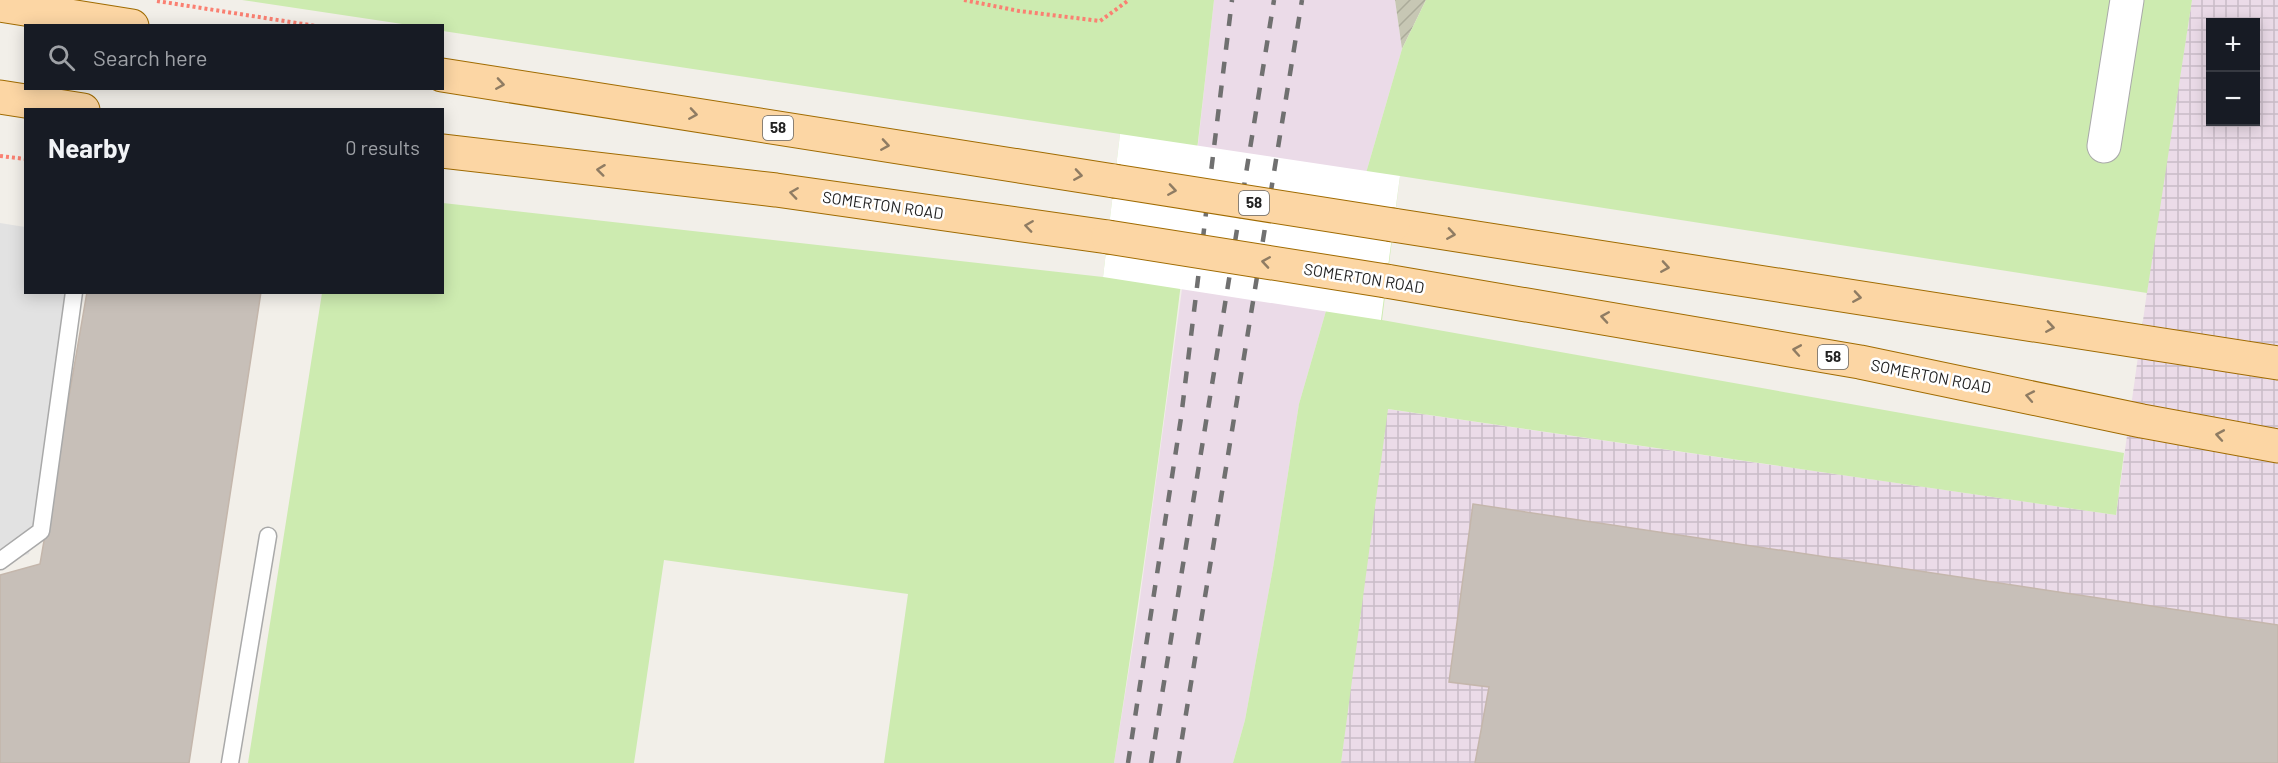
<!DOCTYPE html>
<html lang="en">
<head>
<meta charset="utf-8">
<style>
	:root { --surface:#171b24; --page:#242831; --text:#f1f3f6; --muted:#9ea1a6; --line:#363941 }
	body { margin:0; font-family:Barlow,sans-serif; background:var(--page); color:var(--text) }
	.controls { position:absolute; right:18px; top:18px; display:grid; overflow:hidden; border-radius:0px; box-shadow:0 3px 15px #0003 }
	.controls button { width:54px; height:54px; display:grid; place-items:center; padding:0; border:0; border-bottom:2px solid var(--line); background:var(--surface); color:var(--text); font:30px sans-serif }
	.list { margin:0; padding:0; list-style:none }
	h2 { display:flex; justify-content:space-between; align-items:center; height:78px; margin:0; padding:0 24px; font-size:26px }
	h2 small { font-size:20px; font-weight:400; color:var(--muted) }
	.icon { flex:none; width:33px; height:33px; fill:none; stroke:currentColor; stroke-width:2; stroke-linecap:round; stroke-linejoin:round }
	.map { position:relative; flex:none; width:2278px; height:763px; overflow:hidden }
	.search { position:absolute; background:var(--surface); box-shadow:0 3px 15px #0003; left:24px; top:24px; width:420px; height:66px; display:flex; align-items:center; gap:15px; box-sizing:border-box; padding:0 21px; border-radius:0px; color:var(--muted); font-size:22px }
	.panel { position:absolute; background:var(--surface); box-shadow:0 3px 15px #0003; left:24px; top:108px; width:420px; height:186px; border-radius:0px }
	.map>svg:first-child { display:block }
</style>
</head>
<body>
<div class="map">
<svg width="2278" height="763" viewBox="0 0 2278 763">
	<defs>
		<pattern id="industrial-grid" width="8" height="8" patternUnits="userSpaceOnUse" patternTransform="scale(1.5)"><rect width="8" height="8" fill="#ebdbe8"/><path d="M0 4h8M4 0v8" fill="none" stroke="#c9bcc7"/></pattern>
		<pattern id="construction-furrows" width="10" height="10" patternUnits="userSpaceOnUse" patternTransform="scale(1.5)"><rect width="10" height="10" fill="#c7c7b4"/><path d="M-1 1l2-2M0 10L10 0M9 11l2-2" fill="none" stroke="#abab9a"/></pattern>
	</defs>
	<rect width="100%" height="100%" fill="#f2efe9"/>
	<path fill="url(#industrial-grid)" fill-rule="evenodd" d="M2192,0H2278V763H1341L1362,583L1387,409L2116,515L2155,234ZM2210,22H2256V122H2210Z"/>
	<path fill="#ebdbe8" d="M1214,0H1395L1402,49L1299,404L1273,568L1245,720L1233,763H1114L1138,613L1182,289Z"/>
	<path fill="url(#construction-furrows)" d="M1395,0H1426L1402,49Z"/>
	<path fill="#cdebb0" d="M242,0H1214C1186,255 1154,509 1114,763H884L908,594L664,560L634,763H248L322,293L442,292L443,203L1103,277L1120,134L443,31L442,26L409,25Z
		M1426,0H2192L2147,293L1400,176L1382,320L2124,453L2116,515L1388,409L1341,763H1233L1245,720L1273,568L1299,404L1402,49Z"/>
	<path fill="#e2e2e2" d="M0,223L25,227L26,292L69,293L29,554L0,562Z"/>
	<path fill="#fff" d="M1120,134L1400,176L1381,320L1103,277Z"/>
	<path fill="#c7bfb8" stroke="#c4b6ab" stroke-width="1.5" d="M87,292H261L189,763H0V575L40,564Z
		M1473,504L2278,625V763H1475L1489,687L1449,682Z"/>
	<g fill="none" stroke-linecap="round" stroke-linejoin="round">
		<defs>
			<path id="service" d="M0,561L41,531L74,292
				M230,763L268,536"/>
			<path id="minor" d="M2104,146L2127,0"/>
			<path id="primary" d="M0,5L132,26
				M442,75L1114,181
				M0,97L83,110
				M442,151L776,190L1108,237
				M1393,225L2278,363
				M1386,281L1860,362L2142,421L2278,446"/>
		</defs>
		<use href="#service" stroke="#a9a9a9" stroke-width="19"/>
		<use href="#minor" stroke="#a9a9a9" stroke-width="35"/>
		<use href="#primary" stroke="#a06b00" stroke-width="35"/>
		<path stroke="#fa8072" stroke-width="4" stroke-dasharray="3 3" stroke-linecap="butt" d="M964,0L1019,11L1100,21L1129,0
			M157,1L316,26
			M0,156L26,159"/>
		<use href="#service" stroke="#fff" stroke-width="16"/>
		<use href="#minor" stroke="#fff" stroke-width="33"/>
		<use href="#primary" stroke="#fcd6a4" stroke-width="33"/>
		<path stroke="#707070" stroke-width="4.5" stroke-dasharray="12 12" stroke-linecap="butt" d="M1128,763L1181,418L1232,0
			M1151,763L1274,0
			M1178,763L1302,0"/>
		<defs>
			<path id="primary-bridge" d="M1114,181L1393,225
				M1108,237L1386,281"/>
		</defs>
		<use href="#primary-bridge" stroke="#a06b00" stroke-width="35" stroke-linecap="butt"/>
		<use href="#primary-bridge" stroke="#fcd6a4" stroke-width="33"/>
	</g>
	<defs><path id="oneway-chevron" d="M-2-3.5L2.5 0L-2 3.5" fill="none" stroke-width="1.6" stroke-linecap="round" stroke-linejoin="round" transform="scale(1.5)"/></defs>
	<g stroke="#8f7c63">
		<use href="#oneway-chevron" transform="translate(500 84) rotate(9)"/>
		<use href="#oneway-chevron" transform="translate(693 114) rotate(9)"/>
		<use href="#oneway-chevron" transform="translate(885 145) rotate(9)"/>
		<use href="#oneway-chevron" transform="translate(601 170) rotate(-173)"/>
		<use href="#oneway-chevron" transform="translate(1078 175) rotate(9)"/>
		<use href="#oneway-chevron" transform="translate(1172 190) rotate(9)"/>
		<use href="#oneway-chevron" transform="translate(794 193) rotate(-172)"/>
		<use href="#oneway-chevron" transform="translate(1029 226) rotate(-172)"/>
		<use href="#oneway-chevron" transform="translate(1451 234) rotate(9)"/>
		<use href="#oneway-chevron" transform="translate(1266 262) rotate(-171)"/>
		<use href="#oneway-chevron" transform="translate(1665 267) rotate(9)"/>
		<use href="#oneway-chevron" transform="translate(1857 297) rotate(9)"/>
		<use href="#oneway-chevron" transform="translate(1605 317) rotate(-171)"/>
		<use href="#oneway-chevron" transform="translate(2050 327) rotate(9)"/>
		<use href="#oneway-chevron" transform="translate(1797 350) rotate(-170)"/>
		<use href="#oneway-chevron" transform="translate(2030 396) rotate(-169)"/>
		<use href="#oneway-chevron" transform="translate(2220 435) rotate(-170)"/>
	</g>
	<g text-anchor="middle" stroke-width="5" stroke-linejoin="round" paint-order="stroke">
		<g fill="#fff" stroke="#646464" stroke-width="1.5">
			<rect x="763" y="116" width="30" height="24" rx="4.5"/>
			<rect x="1239" y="191" width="30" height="24" rx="4.5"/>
			<rect x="1818" y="345" width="30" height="24" rx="4.5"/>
		</g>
		<g font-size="15" font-weight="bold" fill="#222">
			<text x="778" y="133">58</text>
			<text x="1254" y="208">58</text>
			<text x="1833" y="362">58</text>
		</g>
		<g font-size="16" fill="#222" stroke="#fff">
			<text transform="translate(883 205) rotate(8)" y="6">SOMERTON ROAD</text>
			<text transform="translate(1364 278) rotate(9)" y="6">SOMERTON ROAD</text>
			<text transform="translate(1931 376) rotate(11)" y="6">SOMERTON ROAD</text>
		</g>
	</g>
</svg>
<div class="controls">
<button>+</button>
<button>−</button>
</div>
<div class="search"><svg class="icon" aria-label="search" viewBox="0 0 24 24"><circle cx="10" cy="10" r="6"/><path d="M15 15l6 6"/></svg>Search here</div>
<section class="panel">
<h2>Nearby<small>0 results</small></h2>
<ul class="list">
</ul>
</section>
</div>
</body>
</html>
